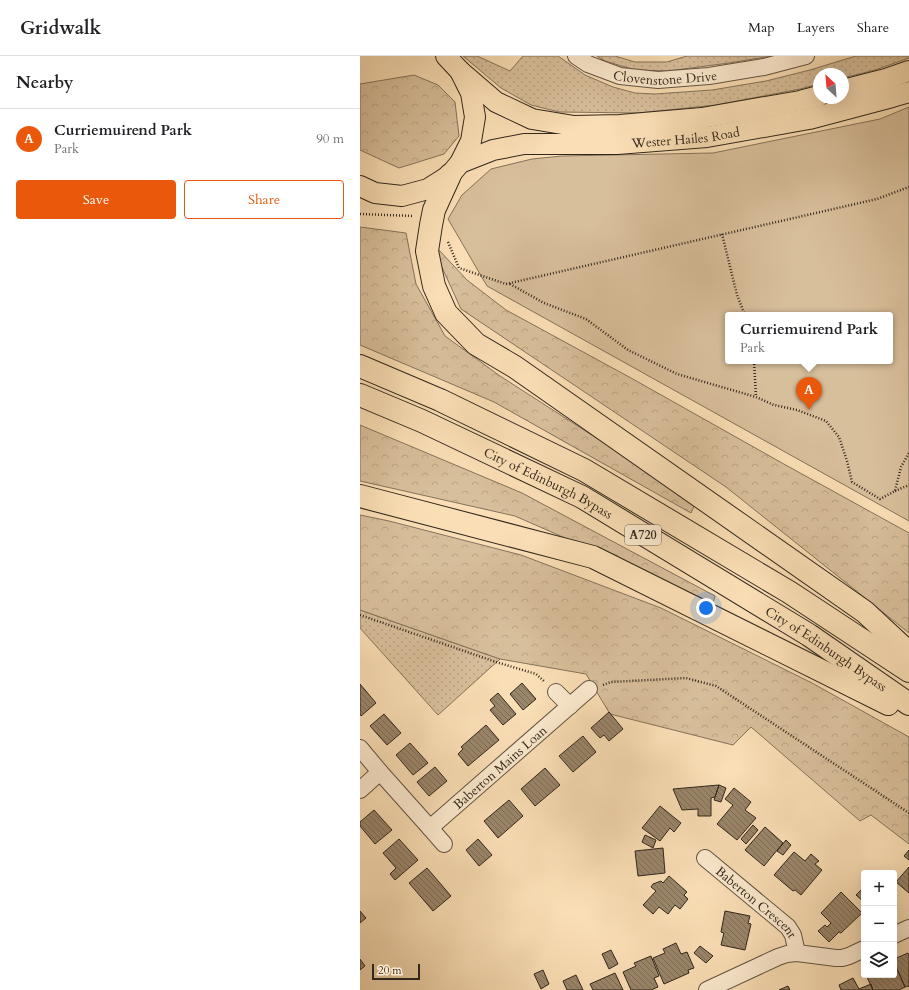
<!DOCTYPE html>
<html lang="en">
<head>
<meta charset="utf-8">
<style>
	:root { --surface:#fff; --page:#f2f2f2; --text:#202124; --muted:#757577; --line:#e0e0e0; --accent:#ea580c }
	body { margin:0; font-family:Cardo,serif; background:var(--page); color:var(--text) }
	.controls { position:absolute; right:12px; bottom:12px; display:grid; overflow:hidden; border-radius:4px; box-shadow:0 4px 16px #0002 }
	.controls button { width:36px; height:36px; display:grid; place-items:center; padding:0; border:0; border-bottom:1px solid var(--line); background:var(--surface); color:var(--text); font:20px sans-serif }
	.compass { position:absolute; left:453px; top:12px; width:36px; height:36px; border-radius:50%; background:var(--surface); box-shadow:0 4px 16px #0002; rotate:334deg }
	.scale { position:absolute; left:12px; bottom:10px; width:48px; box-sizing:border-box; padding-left:4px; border:2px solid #31271b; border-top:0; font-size:11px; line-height:14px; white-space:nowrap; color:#31271b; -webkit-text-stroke:3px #fceacf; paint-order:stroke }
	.you { position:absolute; left:346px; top:552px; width:14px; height:14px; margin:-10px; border:3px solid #fff; border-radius:50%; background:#1a73e8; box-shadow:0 0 0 6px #1a73e833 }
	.badge { display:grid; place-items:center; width:26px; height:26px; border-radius:50%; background:var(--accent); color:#fff; font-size:13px; font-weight:700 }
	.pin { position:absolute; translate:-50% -33px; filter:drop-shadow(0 1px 2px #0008) }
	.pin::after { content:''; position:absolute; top:21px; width:14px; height:12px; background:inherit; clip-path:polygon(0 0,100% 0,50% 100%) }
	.popup { position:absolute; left:365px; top:256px; width:168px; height:52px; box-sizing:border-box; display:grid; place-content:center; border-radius:4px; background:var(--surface); filter:drop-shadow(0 1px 3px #0005); font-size:13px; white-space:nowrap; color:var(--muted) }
	.popup b { font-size:15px; color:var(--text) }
	.popup::after { content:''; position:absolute; left:50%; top:100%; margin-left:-8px; border:8px solid transparent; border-top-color:var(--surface) }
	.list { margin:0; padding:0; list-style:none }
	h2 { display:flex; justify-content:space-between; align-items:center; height:52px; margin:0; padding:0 16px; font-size:17px }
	h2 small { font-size:13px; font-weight:400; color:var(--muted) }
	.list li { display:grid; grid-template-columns:26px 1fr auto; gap:12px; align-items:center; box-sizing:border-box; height:60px; padding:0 16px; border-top:1px solid var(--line) }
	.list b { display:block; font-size:15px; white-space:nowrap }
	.list p { margin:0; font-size:13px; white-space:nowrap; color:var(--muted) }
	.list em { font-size:13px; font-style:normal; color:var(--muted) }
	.actions { display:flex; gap:8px; padding:12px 16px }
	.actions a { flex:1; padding:9px 0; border:1px solid var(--accent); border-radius:4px; text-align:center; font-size:14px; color:var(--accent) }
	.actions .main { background:var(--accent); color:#fff }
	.icon { flex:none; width:22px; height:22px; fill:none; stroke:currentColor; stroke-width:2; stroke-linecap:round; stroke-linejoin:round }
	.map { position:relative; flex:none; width:549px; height:934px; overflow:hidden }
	header { display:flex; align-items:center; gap:24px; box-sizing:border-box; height:56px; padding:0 20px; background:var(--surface); border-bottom:1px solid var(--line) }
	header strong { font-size:19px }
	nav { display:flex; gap:22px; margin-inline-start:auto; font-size:14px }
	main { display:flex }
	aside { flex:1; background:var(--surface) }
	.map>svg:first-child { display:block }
</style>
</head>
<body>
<header>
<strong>Gridwalk</strong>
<nav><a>Map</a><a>Layers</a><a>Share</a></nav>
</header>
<main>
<aside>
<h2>Nearby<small></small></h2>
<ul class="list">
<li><span class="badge">A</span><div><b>Curriemuirend Park</b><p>Park</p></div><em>90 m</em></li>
</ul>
<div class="actions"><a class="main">Save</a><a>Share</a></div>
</aside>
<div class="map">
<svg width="549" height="934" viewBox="0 0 549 934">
	<defs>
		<pattern id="grass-dots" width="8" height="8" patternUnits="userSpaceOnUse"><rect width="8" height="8" fill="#d8bf9b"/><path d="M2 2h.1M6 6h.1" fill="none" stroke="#baa485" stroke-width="1.8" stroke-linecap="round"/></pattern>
		<pattern id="forest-crowns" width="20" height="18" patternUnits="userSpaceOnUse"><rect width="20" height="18" fill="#d8bf9b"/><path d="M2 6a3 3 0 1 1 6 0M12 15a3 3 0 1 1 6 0" fill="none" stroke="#baa485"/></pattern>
		<pattern id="building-back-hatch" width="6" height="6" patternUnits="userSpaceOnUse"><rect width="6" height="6" fill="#9a866b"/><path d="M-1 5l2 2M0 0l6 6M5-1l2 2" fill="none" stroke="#7e6e57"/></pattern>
	</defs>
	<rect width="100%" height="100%" fill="#fadeb5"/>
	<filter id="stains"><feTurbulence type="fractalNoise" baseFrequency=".005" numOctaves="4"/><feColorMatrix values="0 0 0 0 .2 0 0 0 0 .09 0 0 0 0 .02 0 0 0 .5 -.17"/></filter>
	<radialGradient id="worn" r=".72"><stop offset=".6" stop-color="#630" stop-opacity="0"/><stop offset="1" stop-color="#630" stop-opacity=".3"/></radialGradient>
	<path fill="url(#grass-dots)" stroke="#84735b" d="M103,0H117L150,15L163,0H198L225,19L253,31L275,37L295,38L352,34L406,25L450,14L496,0H549V2L515,14L483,22V18H459V28L440,33L356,49L279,57L199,56L171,49L141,32Z
		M237,0H255L275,6H307L327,0H412L369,7L308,15L275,14L245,5Z
		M0,554L140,603L78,659L0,572Z"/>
	<path fill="url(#forest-crowns)" stroke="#84735b" d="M54,19L78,29L95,46L99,80L84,98L39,112L0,94V28Z
		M0,171L46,177L56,228L85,280L140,320L336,446L331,457L134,346L0,289Z
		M78,193L107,224L146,254L271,322L422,407L549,477V577L366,431L101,253L80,207Z
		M0,369L162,437L355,540L353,547L155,460L0,425Z
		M0,459L29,465L161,499L301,552L452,627L549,681V788L511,759L500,765L391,671L373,689L250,658L226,618L140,603L0,554Z"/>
	<path fill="#d8bf9b" stroke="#84735b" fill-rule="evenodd" d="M549,51V465L127,230L88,163L102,139L131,113L172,103L202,100L353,97L520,63ZM368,259H530V305H368Z"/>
	<path fill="url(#building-back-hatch)" stroke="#31271b" d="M162,627L176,643L163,654L150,638Z
		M0,628L16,647L1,660L0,658Z
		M138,637L156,658L143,669L130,654L135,650L130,644Z
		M249,656L263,673L249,685L244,679L240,682L231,672Z
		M24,658L41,677L27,689L10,670Z
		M126,669L139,684L108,710L98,698L103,693L101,691Z
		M223,680L236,696L213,716L199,700Z
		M50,687L68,707L53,719L36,699Z
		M75,711L87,725L69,740L57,726Z
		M185,712L200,729L175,750L161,733Z
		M359,729L366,732L361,746L354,744Z
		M359,729L355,741L351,742V760H338V753L322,754L313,733Z
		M374,732L391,746L385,754L396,762L377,784L357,768L373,749L365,743Z
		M149,744L163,760L138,782L124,765Z
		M300,750L321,767L314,776L310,772L300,785L282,772Z
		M14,754L32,774L15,788L0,770V766Z
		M393,769L398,774L386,788L381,783Z
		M405,771L423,787L404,810L385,794Z
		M285,779L296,784L293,792L282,786Z
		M39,783L58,804L35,824L30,818L36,812L23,797Z
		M118,783L132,799L119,810L106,794Z
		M426,784L431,789L423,799L417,795Z
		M303,792L305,817L278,820L275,795Z
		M549,794V804L544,800Z
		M434,796L445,805L451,798L459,805L455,808L462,814L441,839L435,834L433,835L414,819Z
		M549,811V837L536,826Z
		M67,812L91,840L73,855L49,827Z
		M309,820L327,836L324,839L328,843L320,853L315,849L308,858L299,851L293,858L283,849L296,835L291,831L293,828L301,825L303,827Z
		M504,831V846L496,839Z
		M481,836L502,857L481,877L479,876L469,886L458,875L465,869L467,871L471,867L461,857Z
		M0,855L6,862L0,867Z
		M365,855L390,860L388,867L391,868L385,894L361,889L364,877L361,876Z
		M316,887L321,898L327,896L334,912L328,914L329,917L304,928L293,902L305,897L303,893Z
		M340,890L353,900L346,907L334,897Z
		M251,894L258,908L249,913L242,898Z
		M548,897L549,900V931L548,930L545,931L534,906V903Z
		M291,900L299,920L294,922L298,931L291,934H271L263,916L276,910L274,907Z
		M0,903L5,910L0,914Z
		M183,914L189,928L181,933L174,918Z
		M538,915L545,931L539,934H513L506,919H524L525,921L530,919H534V917Z
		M255,917L263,934H233L230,928Z
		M216,919L223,934H207L203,925Z
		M493,922L499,933L511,928L513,934H481L479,929Z
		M428,930L430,934H419Z"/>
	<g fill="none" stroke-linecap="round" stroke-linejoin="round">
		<defs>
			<g id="minor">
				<path id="s1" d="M216,0L228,8L260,20L298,24L349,20L404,11L446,0"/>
				<path d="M196,636L210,650"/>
				<path id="s2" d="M0,692L20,716L70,772L229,633"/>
				<path d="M0,734L20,716"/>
				<path d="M70,772L84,788"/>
				<path id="s3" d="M345,802L428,871L433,879L437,897"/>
				<path d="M534,879L549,872"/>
				<path d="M347,934L418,901L427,898L437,897L476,902H482L489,900L504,893"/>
			</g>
			<g id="major">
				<path d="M100,15L136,46L172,63L214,70L260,69L342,62L440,45L459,40"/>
				<path d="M483,34L526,23L549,15"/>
				<path id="s4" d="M100,107L133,94L164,88H257L347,81L449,63L532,41L549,36"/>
				<path d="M0,130L15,137L42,140L68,133L90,119L100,107L111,85L115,61L111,37L100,15L86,0"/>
			</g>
			<g id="highway">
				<path d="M90,119L74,154L71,169L67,195L74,230L86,257L116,288L155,311L505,556L549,597"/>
				<path d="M0,310L80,344L224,414L429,536L549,615"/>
				<path id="s5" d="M0,339L62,365L222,441L449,579L549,648"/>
				<path d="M0,440L233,501L528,648"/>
			</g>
		</defs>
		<use href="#minor" stroke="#635542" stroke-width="18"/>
		<use href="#major" stroke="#31271b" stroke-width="22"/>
		<use href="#highway" stroke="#31271b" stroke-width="24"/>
		<path stroke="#31271b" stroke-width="2.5" stroke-dasharray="1 2" stroke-linecap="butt" d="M0,158L53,160
			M362,178L377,239L385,259
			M88,186L99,212L146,228L517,143L549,131
			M150,228L184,247L226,263L268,294L317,318L396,341L414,349L437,354L466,365L479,381L487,405L492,426L520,443L535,435L541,411L549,397
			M394,305L396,341
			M535,435L549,429
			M0,559L136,606L176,618L185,626
			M243,629L251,626L326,622L356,630L549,757"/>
		<use href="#minor" stroke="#fceacf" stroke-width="16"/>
		<use href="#major" stroke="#fadeb5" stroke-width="20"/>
		<use href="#highway" stroke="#fadeb5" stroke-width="22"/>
	</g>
	<g text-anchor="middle" stroke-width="4" stroke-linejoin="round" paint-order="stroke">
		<rect fill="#fceacf" stroke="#6e6251" stroke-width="1" x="265" y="469" width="36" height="20" rx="3"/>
		<g font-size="12" font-weight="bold" fill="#31271b">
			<text x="283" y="483">A720</text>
		</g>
		<g font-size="13" fill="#31271b" stroke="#fceacf">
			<text dy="5" stroke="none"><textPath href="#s1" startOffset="94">Clovenstone Drive</textPath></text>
			<text dy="5" stroke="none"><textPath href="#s4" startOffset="229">Wester Hailes Road</textPath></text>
			<text dy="5" stroke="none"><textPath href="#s5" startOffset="208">City of Edinburgh Bypass</textPath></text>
			<text dy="5" stroke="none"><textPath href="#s5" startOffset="532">City of Edinburgh Bypass</textPath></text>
			<text dy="5" stroke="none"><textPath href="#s2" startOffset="199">Baberton Mains Loan</textPath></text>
			<text dy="5" stroke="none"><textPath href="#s3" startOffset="68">Baberton Crescent</textPath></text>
		</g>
	</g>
	<rect width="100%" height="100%" filter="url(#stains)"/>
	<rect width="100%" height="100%" fill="url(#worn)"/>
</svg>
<div class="controls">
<button>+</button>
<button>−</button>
<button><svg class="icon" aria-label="layers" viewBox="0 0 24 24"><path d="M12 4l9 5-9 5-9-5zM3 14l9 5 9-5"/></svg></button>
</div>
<svg class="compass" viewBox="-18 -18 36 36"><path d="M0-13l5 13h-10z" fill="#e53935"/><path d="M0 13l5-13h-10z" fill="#757577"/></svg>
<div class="scale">20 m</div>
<div class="you"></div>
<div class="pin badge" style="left:449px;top:354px">A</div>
<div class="popup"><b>Curriemuirend Park</b>Park</div>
</div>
</main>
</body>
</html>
